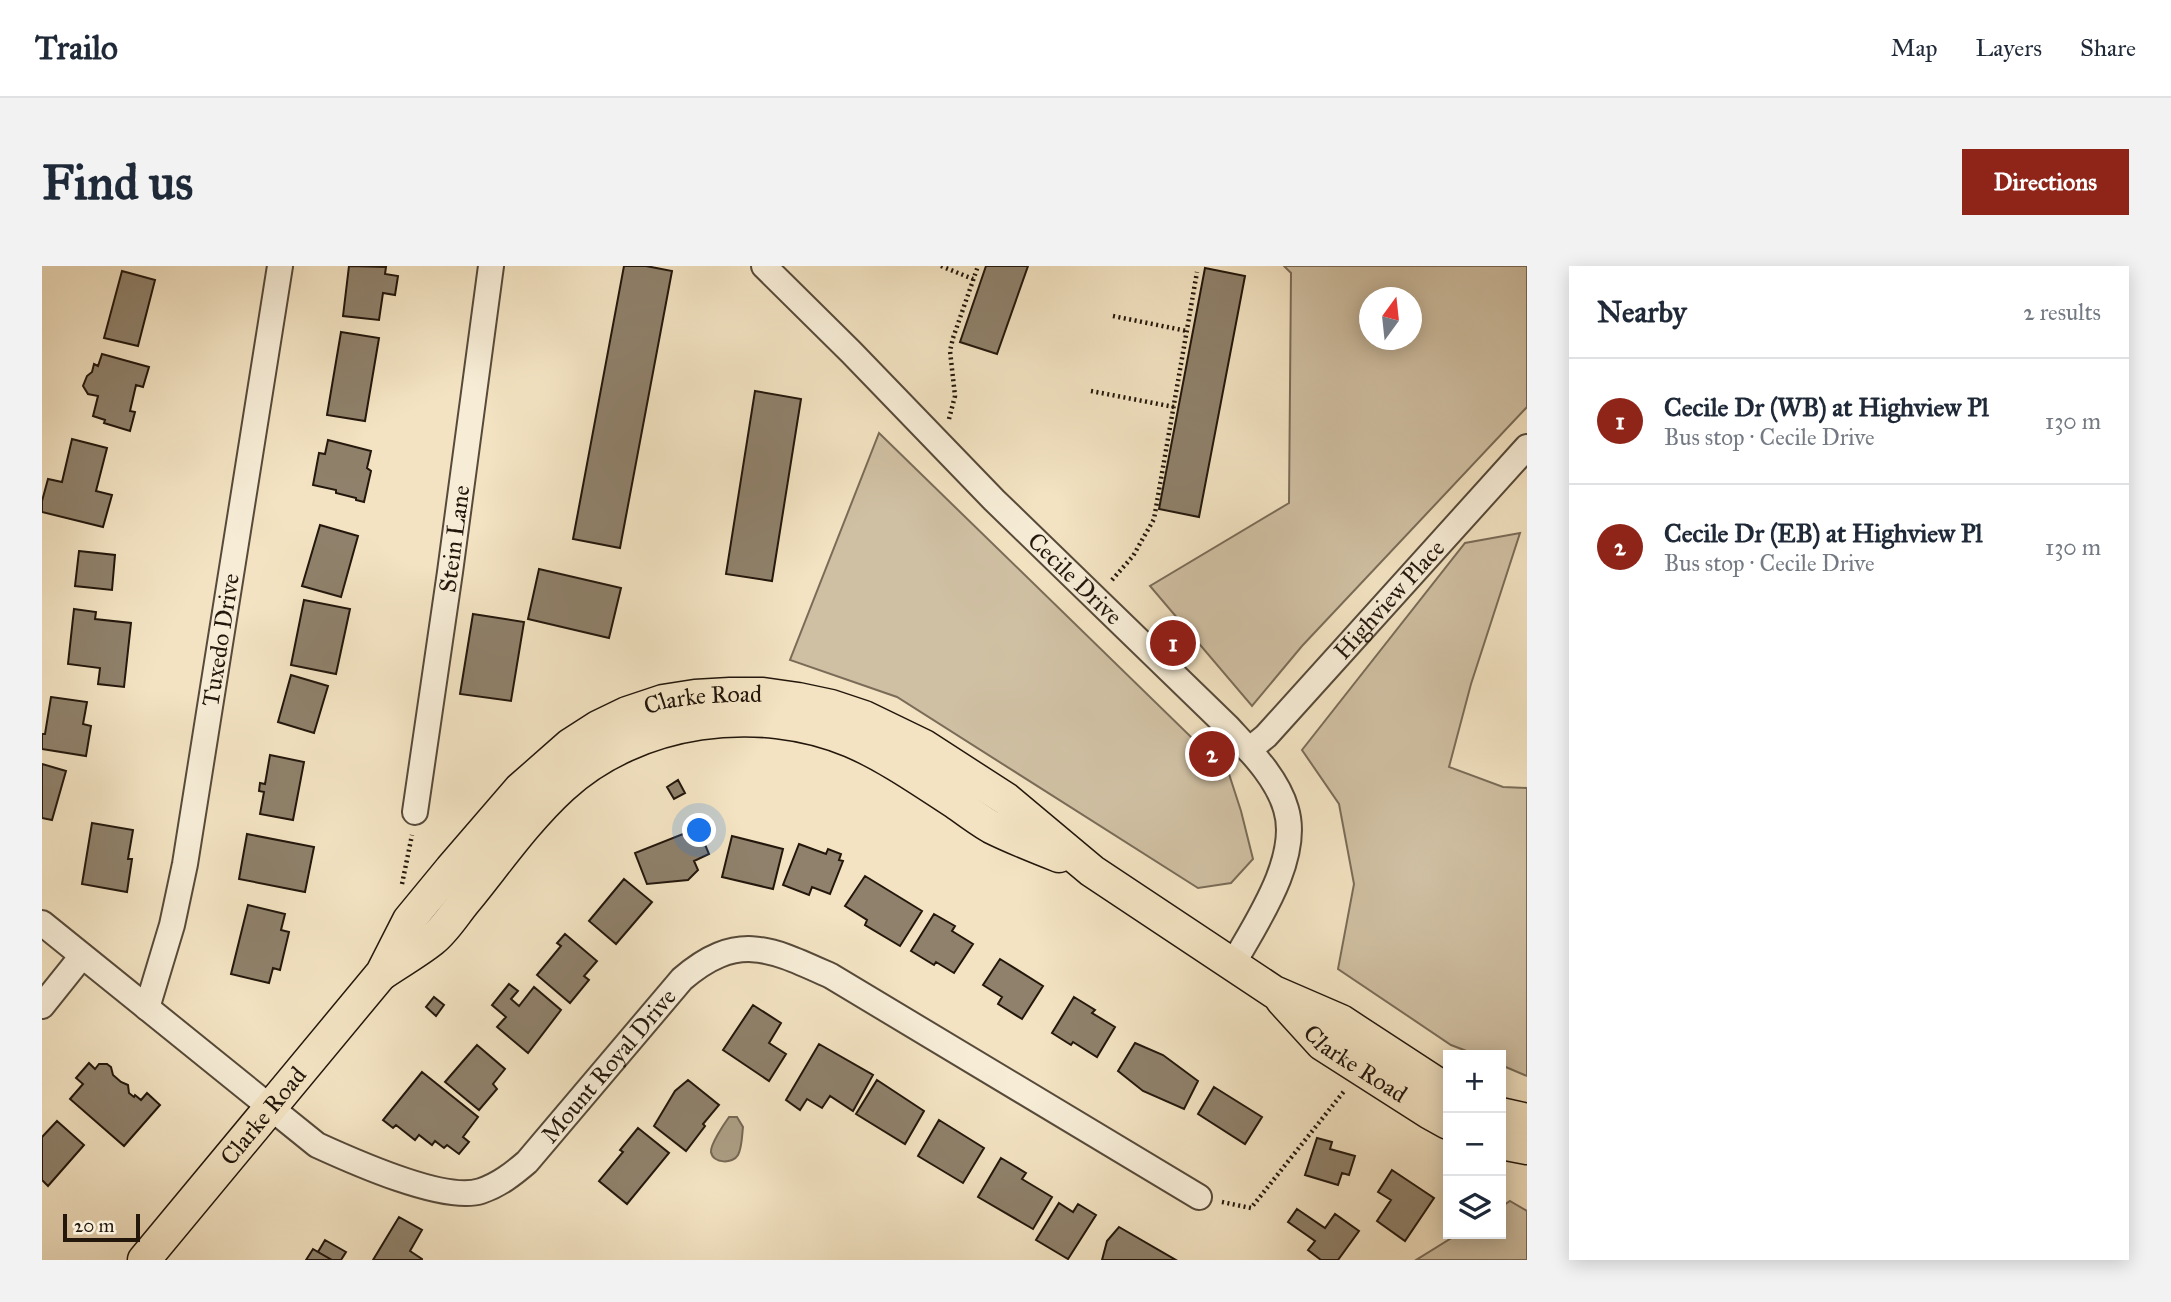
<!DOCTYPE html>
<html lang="en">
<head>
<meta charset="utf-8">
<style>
	:root { --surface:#fff; --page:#f2f2f3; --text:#1f2937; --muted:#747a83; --line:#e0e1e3; --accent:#8f2418 }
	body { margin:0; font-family:"IM FELL Great Primer",serif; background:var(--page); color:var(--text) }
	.controls { position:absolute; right:21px; bottom:21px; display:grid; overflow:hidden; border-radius:0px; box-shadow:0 4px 18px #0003 }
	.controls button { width:63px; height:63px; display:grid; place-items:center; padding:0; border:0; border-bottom:2px solid var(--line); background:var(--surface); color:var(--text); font:35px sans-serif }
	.compass { position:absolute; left:1317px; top:21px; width:63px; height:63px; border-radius:50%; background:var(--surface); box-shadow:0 4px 18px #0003; rotate:15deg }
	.scale { position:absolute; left:21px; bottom:18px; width:77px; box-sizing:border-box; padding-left:7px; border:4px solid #23170c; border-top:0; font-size:19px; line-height:24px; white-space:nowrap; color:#23170c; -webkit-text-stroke:5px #f7edd7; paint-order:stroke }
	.you { position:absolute; left:658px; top:565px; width:24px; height:24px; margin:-18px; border:5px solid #fff; border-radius:50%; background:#1a73e8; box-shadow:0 0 0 10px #1a73e833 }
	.badge { display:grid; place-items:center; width:46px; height:46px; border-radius:50%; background:var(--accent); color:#fff; font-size:23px; font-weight:700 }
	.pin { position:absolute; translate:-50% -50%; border:4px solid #fff; box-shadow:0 2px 7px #0006 }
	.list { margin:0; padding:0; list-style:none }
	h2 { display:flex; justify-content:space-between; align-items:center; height:91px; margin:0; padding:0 28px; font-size:30px }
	h2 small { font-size:23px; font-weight:400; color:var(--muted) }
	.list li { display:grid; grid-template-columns:46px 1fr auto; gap:21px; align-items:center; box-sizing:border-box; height:126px; padding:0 28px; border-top:2px solid var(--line) }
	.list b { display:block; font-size:26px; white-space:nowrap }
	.list p { margin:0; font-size:23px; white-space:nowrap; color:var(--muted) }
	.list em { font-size:23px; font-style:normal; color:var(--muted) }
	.icon { flex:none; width:38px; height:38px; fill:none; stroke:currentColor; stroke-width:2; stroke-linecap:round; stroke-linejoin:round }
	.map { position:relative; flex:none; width:1485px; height:994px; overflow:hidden; border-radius:0px }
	header { display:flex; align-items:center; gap:42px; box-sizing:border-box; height:98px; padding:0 35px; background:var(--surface); border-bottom:2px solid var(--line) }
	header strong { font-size:33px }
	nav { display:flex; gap:38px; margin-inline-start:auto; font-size:24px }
	.intro { display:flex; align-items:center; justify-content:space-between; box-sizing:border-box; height:168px; padding:0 42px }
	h1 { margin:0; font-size:49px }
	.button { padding:18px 32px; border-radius:0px; background:var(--accent); color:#fff; font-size:24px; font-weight:700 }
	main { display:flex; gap:42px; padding:0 42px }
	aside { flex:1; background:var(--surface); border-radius:0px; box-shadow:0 4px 18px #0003 }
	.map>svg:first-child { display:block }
</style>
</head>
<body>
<header>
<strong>Trailo</strong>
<nav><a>Map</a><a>Layers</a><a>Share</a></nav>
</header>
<div class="intro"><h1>Find us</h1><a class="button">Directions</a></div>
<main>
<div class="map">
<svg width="1485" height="994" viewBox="0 0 1485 994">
	<rect width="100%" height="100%" fill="#f3e3c2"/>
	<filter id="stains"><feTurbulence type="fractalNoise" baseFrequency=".00286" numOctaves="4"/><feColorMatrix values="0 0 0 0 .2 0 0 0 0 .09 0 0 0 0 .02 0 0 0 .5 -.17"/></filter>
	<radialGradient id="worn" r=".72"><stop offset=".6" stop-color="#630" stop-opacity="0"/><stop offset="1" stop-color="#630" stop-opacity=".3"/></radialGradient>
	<path fill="#d0c0a3" stroke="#7a6c58" stroke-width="2" fill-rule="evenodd" d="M1242,0H1485V141L1260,380L1210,440L1108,320L1247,237L1249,7ZM1328,32H1370V74H1328Z
		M837,167L1187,508L1199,545L1211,593L1189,617L1156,622L855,431L748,394Z
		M1478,267L1429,418L1407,501L1461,521L1485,522V810L1459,799V789H1435L1409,779L1296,703L1312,618L1297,538L1260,484L1423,277Z
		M1468,935L1485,945V994H1374L1416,968H1459V941Z"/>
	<path fill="#ac9e84" stroke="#756854" stroke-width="2" d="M687,851H695L701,861C700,869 700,882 696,889C691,898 671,898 669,886C668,879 682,858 687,851Z"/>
	<path fill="#8f816b" stroke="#23170c" stroke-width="2" d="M307,0L344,1L343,8L356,10L353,29L341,27L337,54L301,50Z
		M582,0H604L630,5L578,282L531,273Z
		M944,0H986L955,88L918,76Z
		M1163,2L1203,10L1157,251L1117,243Z
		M80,5L113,14L96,80L62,72Z
		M299,66L337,72L323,155L285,149Z
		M60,88L107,101L101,121L94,119L88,145L93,146L88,165L62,157L63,154L51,150L56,130L46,128L41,120L45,110L50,106L52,98L56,100Z
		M713,125L759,133L730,315L684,308Z
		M30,173L65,182L54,225L70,229L61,261L0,246V235L6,213L20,216Z
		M286,174L329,185L325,202L329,205L322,236L314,234V232L294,227V224L271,219L277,187L283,188Z
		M278,259L316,270L299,331L260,320Z
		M37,285L73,289L70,324L33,320Z
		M497,303L579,322L567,372L486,353Z
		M262,334L308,343L294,408L249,399Z
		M32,343L54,346L53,353L89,357L82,421L56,418L58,402L26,398Z
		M431,348L482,356L469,435L418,428Z
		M249,409L286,420L272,467L236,456Z
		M9,431L45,436L41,458L49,460L44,490L0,483V468H3Z
		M228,489L262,496L251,554L218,548L222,526L217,525L218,517L223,518Z
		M0,498L24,505L10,554L0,552Z
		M636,514L643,527L632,533L625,521Z
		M50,557L91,564L86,593H90L85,626L40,618Z
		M656,562L667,588L652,595L656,604L646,614L605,618L593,587Z
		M205,568L272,581L263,626L197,613Z
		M690,570L741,583L731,623L680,611Z
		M757,578L784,588L786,583L799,588L797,594L801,595L788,628L770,621L767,629L741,619Z
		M823,610L880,645L858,680L823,659L825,654L803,640Z
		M582,613L610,636L574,678L547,655Z
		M206,639L243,648L239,664L247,666L238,704L231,702L227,717L189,708Z
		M892,648L913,660L910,665L931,678L912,707L894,696L892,699L869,685Z
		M523,668L555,695L542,710L547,714L528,737L495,709L519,680L515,677Z
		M958,693L1001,720L980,753L956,738L960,731L941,719Z
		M467,718L476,725L469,733L477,740L492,721L519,744L486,787L455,761L464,751L450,739Z
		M392,731L402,739L394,750L384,741Z
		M1032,731L1053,744L1050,747L1073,761L1055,791L1031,776L1029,779L1010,767Z
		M711,739L739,757L727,777L744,788L727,815L681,784Z
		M1093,777L1121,789L1156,815L1142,843L1101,825L1076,805Z
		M777,778L831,809L811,845L788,830L780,842L765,833L758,844L744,834Z
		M435,779L463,803L451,818L455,823L437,844L403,816Z
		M47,797L53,803L57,798H65L69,801L71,809L79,816L86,819L87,827L92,831L93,829L99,834L105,827L118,839L82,880L28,833L41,818L34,812Z
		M380,806L436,851L421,871L427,876L417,888L405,879L402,882L393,875L390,879L377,869L373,874L354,859L351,862L341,854Z
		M646,814L677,839L661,858L663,860L644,885L612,860L633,825Z
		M835,814L882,845L863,878L814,848Z
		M1172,821L1220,851L1203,878L1156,848Z
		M897,854L942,882L921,917L876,890Z
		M15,855L42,879L6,920L0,914V871Z
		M596,862L627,887L585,938L557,915L581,886L578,884Z
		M1275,872L1290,876L1288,883L1313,890L1307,909L1300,907L1296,919L1263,909Z
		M959,892L984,907L980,913L1010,931L991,963L936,931Z
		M1350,904L1392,932L1363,975L1335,955L1349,934L1336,926Z
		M1017,937L1031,946L1036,938L1054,949L1026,993L994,974Z
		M1255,943L1283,962L1293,948L1317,965L1296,994H1279L1266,984L1273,975L1246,956Z
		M357,951L380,964L368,985L380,993V994H331Z
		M1077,961L1134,994H1060L1065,975Z
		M283,974L304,986L299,994H290L276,986Z
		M271,983L276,986L290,994H264Z"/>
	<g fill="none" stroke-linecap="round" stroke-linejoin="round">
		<defs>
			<g id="minor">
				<path id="s1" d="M722,0L809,86L952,234L1185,460C1207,484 1235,511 1244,543C1259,592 1214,657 1191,698"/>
				<path id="s2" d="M1207,484L1224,470L1485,181"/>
				<path id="s3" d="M373,546L408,306L449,0"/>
				<path id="s4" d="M0,657L275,879C310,895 403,937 439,925C457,919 471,908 485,896L640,713C696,665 729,683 789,710L1157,931"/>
				<path d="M0,740L40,690"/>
				<path id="s5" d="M105,742L130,659L143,598L238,0"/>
			</g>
			<g id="major">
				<path d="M341,707C357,696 375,686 390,674C403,664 413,647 424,634C455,596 484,554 520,521C595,452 716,436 809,475C846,491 880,515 914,537C925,545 937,554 949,561C971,572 994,581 1017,590"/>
				<path id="s6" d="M1240,734L1280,778L1388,847L1406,857"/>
				<path d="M1459,848L1485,854"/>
				<path d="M1459,877L1485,882"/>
				<path id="s7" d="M102,994L340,707L367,654L409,603L478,523L528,479L556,461L585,447L621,435L653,430L688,428H721L756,433L789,440L822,451L882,480L964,533L1050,605L1232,726L1299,755L1406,825"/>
			</g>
		</defs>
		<use href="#minor" stroke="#574a3a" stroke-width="28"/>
		<use href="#major" stroke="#23170c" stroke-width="35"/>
		<path stroke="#23170c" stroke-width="4.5" stroke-dasharray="2 3.5" stroke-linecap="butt" d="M899,0L931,13
			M1071,50L1145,65
			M1049,125L1132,141
			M907,153L913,130L908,85L911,72L936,0
			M1070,314L1091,290L1112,253L1155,6
			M360,618L370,569
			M1180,936L1209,942L1303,824"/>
		<use href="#minor" stroke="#f7edd7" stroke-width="24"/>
		<use href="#major" stroke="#f3e3c2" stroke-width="32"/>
	</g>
	<g text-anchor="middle" stroke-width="5" stroke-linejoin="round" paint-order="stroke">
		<g font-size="24" fill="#23170c" stroke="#f7edd7">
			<text dy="8" stroke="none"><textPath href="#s3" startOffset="276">Stein Lane</textPath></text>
			<text dy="8" stroke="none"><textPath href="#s1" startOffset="441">Cecile Drive</textPath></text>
			<text dy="8" stroke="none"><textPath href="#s2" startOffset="206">Highview Place</textPath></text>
			<text dy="8" stroke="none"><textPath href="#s5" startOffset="376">Tuxedo Drive</textPath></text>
			<text dy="8" stroke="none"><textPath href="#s7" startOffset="814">Clarke Road</textPath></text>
			<text dy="8" stroke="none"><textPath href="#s6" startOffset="98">Clarke Road</textPath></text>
			<text dy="8" stroke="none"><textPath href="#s4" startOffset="707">Mount Royal Drive</textPath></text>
			<text dy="8" stroke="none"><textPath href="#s7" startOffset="187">Clarke Road</textPath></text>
		</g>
	</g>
	<rect width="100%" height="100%" filter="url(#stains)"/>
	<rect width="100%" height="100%" fill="url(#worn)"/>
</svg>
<div class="controls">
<button>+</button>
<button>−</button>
<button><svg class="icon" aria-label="layers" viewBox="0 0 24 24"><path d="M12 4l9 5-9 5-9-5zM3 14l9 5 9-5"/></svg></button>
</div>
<svg class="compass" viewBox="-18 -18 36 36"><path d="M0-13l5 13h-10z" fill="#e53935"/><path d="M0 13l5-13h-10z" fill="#747a83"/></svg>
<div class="scale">20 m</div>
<div class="you"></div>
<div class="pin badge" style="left:1131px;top:377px">1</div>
<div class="pin badge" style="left:1170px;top:488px">2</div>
</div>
<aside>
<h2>Nearby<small>2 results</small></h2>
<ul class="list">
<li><span class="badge">1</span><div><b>Cecile Dr (WB) at Highview Pl</b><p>Bus stop · Cecile Drive</p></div><em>130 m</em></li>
<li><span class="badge">2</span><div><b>Cecile Dr (EB) at Highview Pl</b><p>Bus stop · Cecile Drive</p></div><em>130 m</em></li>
</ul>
</aside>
</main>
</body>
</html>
